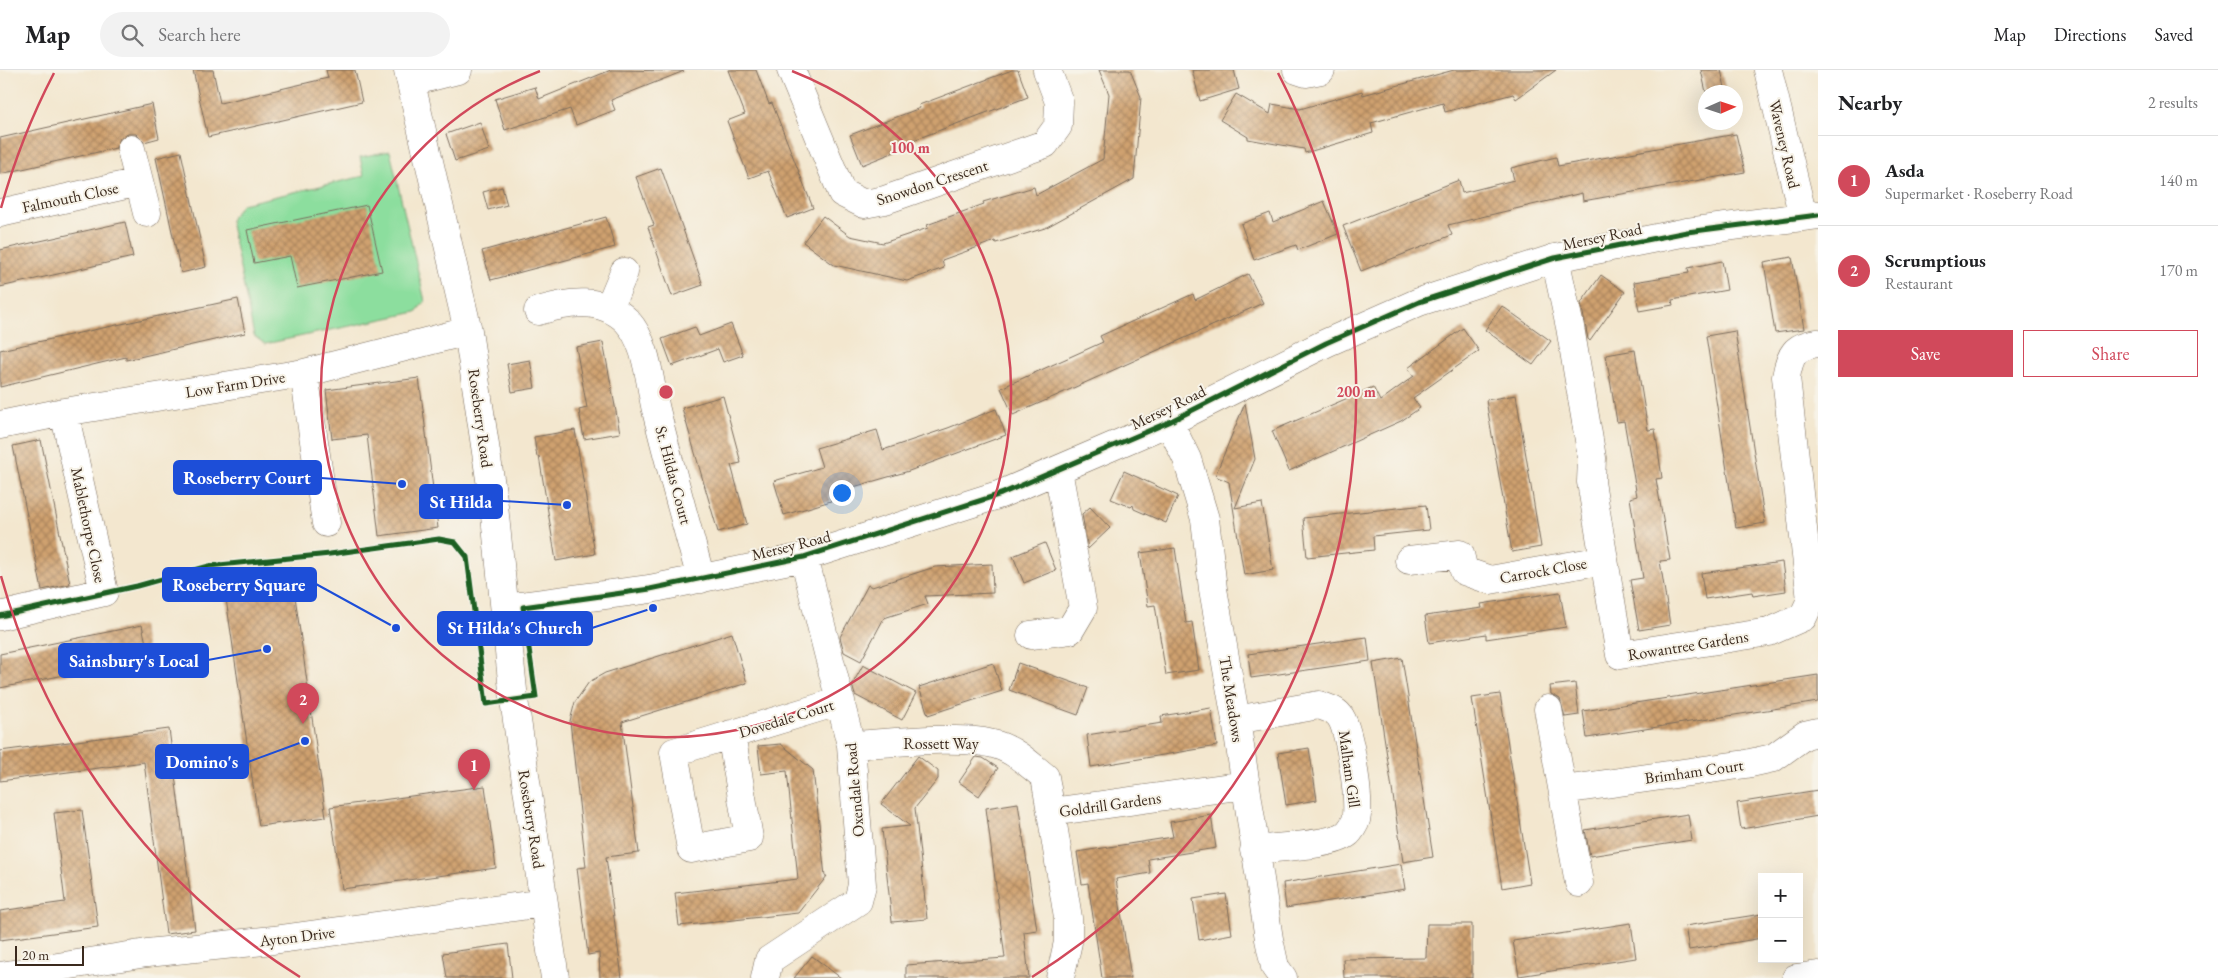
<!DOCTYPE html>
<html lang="en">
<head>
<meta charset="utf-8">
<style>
	:root { --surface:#fff; --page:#f2f2f2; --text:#202124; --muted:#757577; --line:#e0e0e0; --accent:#d1495b }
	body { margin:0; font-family:"EB Garamond",serif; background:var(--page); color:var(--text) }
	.controls { position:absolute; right:15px; bottom:15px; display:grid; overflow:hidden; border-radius:0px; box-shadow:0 5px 20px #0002 }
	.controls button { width:45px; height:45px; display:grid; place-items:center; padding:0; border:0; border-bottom:1px solid var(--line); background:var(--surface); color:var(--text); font:25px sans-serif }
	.compass { position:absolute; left:1698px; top:15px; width:45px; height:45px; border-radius:50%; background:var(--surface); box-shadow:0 5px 20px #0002; rotate:87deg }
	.scale { position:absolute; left:15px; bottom:12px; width:69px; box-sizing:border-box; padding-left:5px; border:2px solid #3b2a1e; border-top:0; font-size:14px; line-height:18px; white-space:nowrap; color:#3b2a1e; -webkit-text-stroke:4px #f7f3e8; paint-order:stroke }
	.you { position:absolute; left:841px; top:422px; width:18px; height:18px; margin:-12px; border:4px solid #fff; border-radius:50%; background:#1a73e8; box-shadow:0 0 0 8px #1a73e833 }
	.badge { display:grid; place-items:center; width:32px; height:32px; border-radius:50%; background:var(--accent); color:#fff; font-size:16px; font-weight:700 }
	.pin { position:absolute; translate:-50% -41px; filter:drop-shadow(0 1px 2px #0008) }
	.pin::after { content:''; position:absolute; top:26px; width:18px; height:15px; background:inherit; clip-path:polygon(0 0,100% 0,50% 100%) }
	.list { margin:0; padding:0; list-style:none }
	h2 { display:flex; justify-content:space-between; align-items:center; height:65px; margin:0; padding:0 20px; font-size:21px }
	h2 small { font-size:16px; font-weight:400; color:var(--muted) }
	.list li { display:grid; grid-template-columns:32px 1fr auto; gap:15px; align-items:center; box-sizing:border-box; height:90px; padding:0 20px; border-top:1px solid var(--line) }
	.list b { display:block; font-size:19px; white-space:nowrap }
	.list p { margin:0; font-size:16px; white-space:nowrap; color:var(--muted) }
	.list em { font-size:16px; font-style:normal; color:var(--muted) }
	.actions { display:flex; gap:10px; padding:15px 20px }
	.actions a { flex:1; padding:11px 0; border:1px solid var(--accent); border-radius:0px; text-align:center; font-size:18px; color:var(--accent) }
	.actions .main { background:var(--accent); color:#fff }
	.icon { flex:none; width:28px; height:28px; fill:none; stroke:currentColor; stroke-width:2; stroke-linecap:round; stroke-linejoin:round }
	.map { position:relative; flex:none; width:1818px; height:908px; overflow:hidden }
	header { display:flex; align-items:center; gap:30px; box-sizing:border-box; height:70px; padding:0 25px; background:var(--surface); border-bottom:1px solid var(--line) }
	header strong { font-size:24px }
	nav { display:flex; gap:28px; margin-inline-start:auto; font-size:18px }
	.search { width:350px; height:45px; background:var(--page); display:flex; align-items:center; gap:12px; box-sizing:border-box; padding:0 18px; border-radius:28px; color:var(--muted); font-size:19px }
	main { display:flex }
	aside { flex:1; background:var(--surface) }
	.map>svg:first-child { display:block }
</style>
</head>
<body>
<header>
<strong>Map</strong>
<div class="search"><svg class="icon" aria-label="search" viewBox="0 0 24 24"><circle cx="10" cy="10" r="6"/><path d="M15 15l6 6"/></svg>Search here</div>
<nav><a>Map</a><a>Directions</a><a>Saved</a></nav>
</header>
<main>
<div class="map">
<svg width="1818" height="908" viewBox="0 0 1818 908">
	<defs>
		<pattern id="building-cross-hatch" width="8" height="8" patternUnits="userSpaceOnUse" patternTransform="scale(1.25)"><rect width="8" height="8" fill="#cfa170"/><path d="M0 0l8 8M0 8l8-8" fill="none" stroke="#a9835b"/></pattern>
	</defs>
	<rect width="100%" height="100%" fill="#f7f3e8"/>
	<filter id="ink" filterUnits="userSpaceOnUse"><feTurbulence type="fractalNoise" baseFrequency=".02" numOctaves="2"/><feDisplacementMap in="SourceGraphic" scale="10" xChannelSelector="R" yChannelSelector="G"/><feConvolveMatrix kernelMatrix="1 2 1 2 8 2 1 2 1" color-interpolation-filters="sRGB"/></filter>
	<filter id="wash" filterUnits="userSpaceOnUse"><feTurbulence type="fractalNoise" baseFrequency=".0096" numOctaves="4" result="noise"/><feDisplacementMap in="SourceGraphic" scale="20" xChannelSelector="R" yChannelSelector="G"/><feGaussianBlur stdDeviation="1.12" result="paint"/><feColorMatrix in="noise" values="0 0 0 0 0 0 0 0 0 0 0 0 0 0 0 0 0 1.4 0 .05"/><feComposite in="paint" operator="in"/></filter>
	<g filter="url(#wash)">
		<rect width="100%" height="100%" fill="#f3e7cf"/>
		<path fill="#8cde9e" stroke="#64845e" d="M390,81L425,231L416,242L265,274L254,266L230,150L242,134L364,106L360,87Z"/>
		<g id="blocks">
			<path fill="url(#building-cross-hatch)" d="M193,0H213L220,33L328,8L326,0H355L362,32L208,67Z
				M611,0L684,1L611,30L615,40L576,55L570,39L505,60L495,29L535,17L539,29Z
				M728,0H756L769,34L772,33L813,138L787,148L768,101L749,108L727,51L745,44Z
				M1012,0H1018L1028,27L911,71L912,75L862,95L850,65L920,38L919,35Z
				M1099,0H1130L1141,27L1134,109L1045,158L996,173L995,171L942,190L944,198L907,211L834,195L803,172L823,146L850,166L883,173L928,158L927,155L984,134L983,132L1034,117L1036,125L1103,89L1109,24Z
				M1192,0H1234L1239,19L1200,31Z
				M1454,0H1556L1516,29L1513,24L1445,42L1443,33L1371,53L1373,63L1305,83L1304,79L1248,69V67L1220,50L1236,24L1270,44L1272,34L1300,39L1362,21L1363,25Z
				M1701,0H1721L1726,22H1706Z
				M152,34L159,68L144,72L136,64H128L120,68L116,78L0,104V68Z
				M480,52L489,80L455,91L446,64Z
				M1736,64L1745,102L1583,131L1582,123L1448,155L1452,165L1361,201L1343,156L1459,110L1462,123L1514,110L1511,98L1556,87L1558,96Z
				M181,82L206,197L181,203L156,88Z
				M661,98L703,215L672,226L648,157L654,155L636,107Z
				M502,117L507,135L488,140L483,122Z
				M1324,131L1338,164L1298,180L1296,175L1254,190L1241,154L1270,143L1273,152Z
				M367,135L382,201L297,218L290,186L254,193L247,160Z
				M606,147L615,177L491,210L482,181Z
				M125,152L133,187L0,217V180Z
				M1792,187L1804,259L1775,263L1764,192Z
				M1722,191L1727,220L1672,230L1673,235L1639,241L1634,212L1689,203L1688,198Z
				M1248,204L1263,233L1013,345L1001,318L1103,272L1100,266L1193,224L1195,230Z
				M1601,205L1625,222L1590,271L1588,269L1581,233Z
				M238,229L245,263L126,290V287L0,317V280Z
				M1502,236L1551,271L1533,295L1485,260Z
				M731,254L743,285L723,292L718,279L672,296L662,269L695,257L699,266Z
				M1463,258L1479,281L1413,328L1420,338L1401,351L1289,401L1272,361L1373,317L1380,331L1414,306L1408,298Z
				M1735,261L1765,453L1736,458L1706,266Z
				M603,272L620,363L584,369L579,340L587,338L576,277Z
				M1635,280L1648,360L1655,359L1662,408L1656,409L1670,490L1660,491L1670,555L1639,560L1630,510L1643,508L1630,428L1637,426L1624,351L1617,352L1606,285Z
				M530,290L535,318L512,322L507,294Z
				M419,308L438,458L379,466L367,365L332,369L326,320Z
				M1516,325L1541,477L1512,482L1486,330Z
				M723,326L741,393L731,395L747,454L718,462L682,338Z
				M1245,333L1255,389L1235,438L1262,433L1273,500L1244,505L1229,412L1215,406Z
				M996,339L1006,365L909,401L829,424L831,431L784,445L774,411L822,397L816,378L877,360L883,380L948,358Z
				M575,360L595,484L556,491L539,386L537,387L534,367Z
				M41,370L70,514L42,520L13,376Z
				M1124,401L1178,426L1166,453L1134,439L1133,435L1131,437L1111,429Z
				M1426,435L1429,460L1373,466L1374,480L1307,487L1303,448Z
				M1090,437L1110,458L1088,479L1082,444Z
				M1045,473L1056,500L1024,513L1013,486Z
				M1175,478L1186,553L1192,552L1199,600L1166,605L1155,535L1148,536L1140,483Z
				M1782,492L1786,521L1753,526L1752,522L1705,529L1701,503Z
				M992,494L993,523L925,526L928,534L884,548L861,591L844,582L840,567L868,515L872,517L935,497Z
				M291,498L326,747L259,756L223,508Z
				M1560,522L1566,557L1486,569V564L1429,573L1425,546L1482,538L1481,534Z
				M142,555L149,588L0,618V584Z
				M732,563L747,613L622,652L639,783L606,787L622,908H600L599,883L588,885L577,798L586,797L570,651L575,632L589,612L605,603Z
				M1367,567L1370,591L1251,608L1248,584Z
				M1402,588L1433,787L1403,792L1373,593Z
				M993,593L1002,621L928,645L919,617Z
				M1018,593L1088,618L1078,645L1009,620Z
				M863,595L916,623L902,650L855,625L852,615Z
				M1818,605V632L1587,668L1583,641Z
				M1575,613L1579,645L1565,647L1560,629L1551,624L1550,616Z
				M1500,624L1530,813L1502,818L1472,628Z
				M1211,638L1217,676L1091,697L1087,665L1162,653L1161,646Z
				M169,659L195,860L166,864L144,692L0,711V681Z
				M781,674L813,700L825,806H827L798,843L679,856L675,823L798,809L787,701L761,704L758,676Z
				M1309,678L1317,730L1286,735L1278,683Z
				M918,686L938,701V709L915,738L927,849L892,852L882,759L910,756L881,734Z
				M976,687L983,688L998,698L979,726L959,712Z
				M485,716L496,798L342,819L330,737Z
				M1818,720V746L1741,759L1737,733Z
				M1018,733L1037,860L1024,862L1029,908H906V895L1005,888L986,738Z
				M82,740L98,857L0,870V841L65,832L54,743Z
				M1688,744L1692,770L1590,786L1585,760Z
				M1211,745L1216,778L1148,789L1150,803L1116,809L1131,908H1102L1088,813L1082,814L1077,782L1173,767L1170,752Z
				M1401,794L1405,819L1286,838L1283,813Z
				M1226,824L1232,864L1199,870L1193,829Z
				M1762,844V868L1689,880L1685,856Z
				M1631,853L1636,888L1519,906L1513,871Z
				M1427,854H1472V908H1344L1343,889L1426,888Z
				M508,874L512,908H447L443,883Z
				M812,886L841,908H794Z"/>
		</g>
	</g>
	<g filter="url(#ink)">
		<use href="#blocks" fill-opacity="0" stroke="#7b6c5c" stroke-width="1"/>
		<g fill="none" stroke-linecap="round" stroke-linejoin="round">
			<defs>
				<path id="minor" d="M408,0L468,261L494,436L514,630L555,908
					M791,0L842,123L864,134L885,130L1045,74L1058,56L1059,32L1047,0
					M1297,0L1306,3L1321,0
					M1768,0L1803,147
					M411,12L458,0
					M131,79L147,143
					M0,143L139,112
					M1555,188L1570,257L1592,388L1591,412L1620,585L1769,562L1803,547L1811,530L1786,307C1790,285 1794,276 1818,273
					M609,238L624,202
					M538,241C568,232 602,226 627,251C648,274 649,311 656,340C670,397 686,453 701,509
					M304,303L326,453
					M1169,352L1187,389L1205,449L1213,519L1236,650L1269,869L1275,897L1283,908
					M0,355L64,342L304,303L468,261
					M1409,490L1460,484L1464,501L1490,510L1603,490
					M506,538L650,519L804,487L1001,424L1169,352L1326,273L1419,232L1555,188L1687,162L1818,145
					M0,546L104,522L64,342
					M1031,565L1070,560L1083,538L1058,400
					M1548,639L1579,813
					M1236,650L1319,635C1327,638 1337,640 1341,648C1350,662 1361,734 1356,750C1355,754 1350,761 1348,763C1333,776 1275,777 1254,780
					M731,664L749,768L691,779L674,682L841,631
					M851,675C890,673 963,664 997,675C1016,681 1030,695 1045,707L1051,742
					M1563,720L1746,694L1773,688L1805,665L1818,662
					M0,906L147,883L273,870L544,833
					M765,908L769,890L858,831L862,815L851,675L804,487
					M1060,908L1068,872V848L1051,742L1245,715
					M1796,908L1818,905"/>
			</defs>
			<use href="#minor" stroke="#7b6c5c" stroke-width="29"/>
			<use href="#minor" stroke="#fff" stroke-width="28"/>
			<defs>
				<path id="cycleway" d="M0,546L137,516L209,496L330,484L439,469L455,472L467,487L486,634L536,627L523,537L650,519L804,487L1001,424L1169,352L1326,273L1419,232L1555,188L1687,162L1818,145"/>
			</defs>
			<use href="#cycleway" stroke="#f7f3e8" stroke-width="8"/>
			<use href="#cycleway" stroke="#1b5e20" stroke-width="5"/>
		</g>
	</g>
	<g fill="none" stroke="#d1495b" stroke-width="2.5">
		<path d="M792 1A345 345 0 1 1 540 1"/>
		<path d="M300 907A690 690 0 0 1 1 506M1 138A690 690 0 0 1 54 3M1278 3A690 690 0 0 1 1032 907"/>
	</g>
	<g text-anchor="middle" stroke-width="4" stroke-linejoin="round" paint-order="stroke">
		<g font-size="16" fill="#3b2a1e" stroke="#f7f3e8">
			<text transform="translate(1785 74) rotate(77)" y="6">Waveney Road</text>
			<text transform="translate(932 112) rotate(-18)" y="6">Snowdon Crescent</text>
			<text transform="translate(70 127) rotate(-12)" y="6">Falmouth Close</text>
			<text transform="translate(1602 166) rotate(-12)" y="6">Mersey Road</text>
			<text transform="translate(235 314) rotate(-9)" y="6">Low Farm Drive</text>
			<text transform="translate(1168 337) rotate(-26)" y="6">Mersey Road</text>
			<text transform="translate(481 348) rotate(82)" y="6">Roseberry Road</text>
			<text transform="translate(674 405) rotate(75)" y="6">St. Hildas Court</text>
			<text transform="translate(89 455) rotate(78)" y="6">Mablethorpe Close</text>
			<text transform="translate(791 475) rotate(-14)" y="6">Mersey Road</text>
			<text transform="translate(1543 500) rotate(-10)" y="6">Carrock Close</text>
			<text transform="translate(1688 575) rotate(-9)" y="6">Rowantree Gardens</text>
			<text transform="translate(1232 629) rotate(81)" y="6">The Meadows</text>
			<text transform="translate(786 648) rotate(-17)" y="6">Dovedale Court</text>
			<text x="941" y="679">Rossett Way</text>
			<text transform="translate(1350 699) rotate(82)" y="6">Malham Gill</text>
			<text transform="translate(1694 701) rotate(-8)" y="6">Brimham Court</text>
			<text transform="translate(854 720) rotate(-95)" y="6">Oxendale Road</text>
			<text transform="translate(1110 734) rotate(-8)" y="6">Goldrill Gardens</text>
			<text transform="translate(532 749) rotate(81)" y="6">Roseberry Road</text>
			<text transform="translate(297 866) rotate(-7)" y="6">Ayton Drive</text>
		</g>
	</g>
	<circle cx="666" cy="322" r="8" fill="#d1495b" stroke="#f7f3e8" stroke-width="2.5"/>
	<g font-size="15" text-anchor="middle" font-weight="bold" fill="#d1495b" stroke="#f7f3e8" stroke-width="4" stroke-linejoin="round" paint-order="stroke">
		<text x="910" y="83">100 m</text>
		<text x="1356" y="327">200 m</text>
	</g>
	<path fill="none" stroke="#1d4ed8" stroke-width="2" d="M402 414L321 408M567 435L502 431M396 558L316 514M653 538L592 558M267 579L208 590M305 671L248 692"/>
	<g fill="#1d4ed8" stroke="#f7f3e8" stroke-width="2">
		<circle cx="402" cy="414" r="5"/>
		<circle cx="567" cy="435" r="5"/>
		<circle cx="396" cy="558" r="5"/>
		<circle cx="653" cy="538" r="5"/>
		<circle cx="267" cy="579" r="5"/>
		<circle cx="305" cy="671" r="5"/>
	</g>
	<g fill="#1d4ed8" stroke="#1d4ed8" stroke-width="2">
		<rect x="174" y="391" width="147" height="33" rx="5"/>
		<rect x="420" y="415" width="82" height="33" rx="5"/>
		<rect x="163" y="498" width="153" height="33" rx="5"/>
		<rect x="438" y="542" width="154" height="33" rx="5"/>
		<rect x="59" y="574" width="149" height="33" rx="5"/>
		<rect x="156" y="675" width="92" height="33" rx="5"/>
	</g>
	<g font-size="18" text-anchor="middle" font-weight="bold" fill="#fff">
		<text x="247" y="414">Roseberry Court</text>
		<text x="461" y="438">St Hilda</text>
		<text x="239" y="521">Roseberry Square</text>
		<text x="515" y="564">St Hilda's Church</text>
		<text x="134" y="597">Sainsbury's Local</text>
		<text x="202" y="698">Domino's</text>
	</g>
</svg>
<div class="controls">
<button>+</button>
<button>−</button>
</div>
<svg class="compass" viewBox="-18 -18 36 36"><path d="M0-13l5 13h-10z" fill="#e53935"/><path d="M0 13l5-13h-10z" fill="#757577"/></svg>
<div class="scale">20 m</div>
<div class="you"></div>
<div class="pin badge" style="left:474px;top:720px">1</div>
<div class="pin badge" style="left:303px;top:654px">2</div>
</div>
<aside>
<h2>Nearby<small>2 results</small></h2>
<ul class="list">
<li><span class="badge">1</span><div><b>Asda</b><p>Supermarket · Roseberry Road</p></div><em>140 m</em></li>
<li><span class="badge">2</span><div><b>Scrumptious</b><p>Restaurant</p></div><em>170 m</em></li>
</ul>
<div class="actions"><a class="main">Save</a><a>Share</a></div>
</aside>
</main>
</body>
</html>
